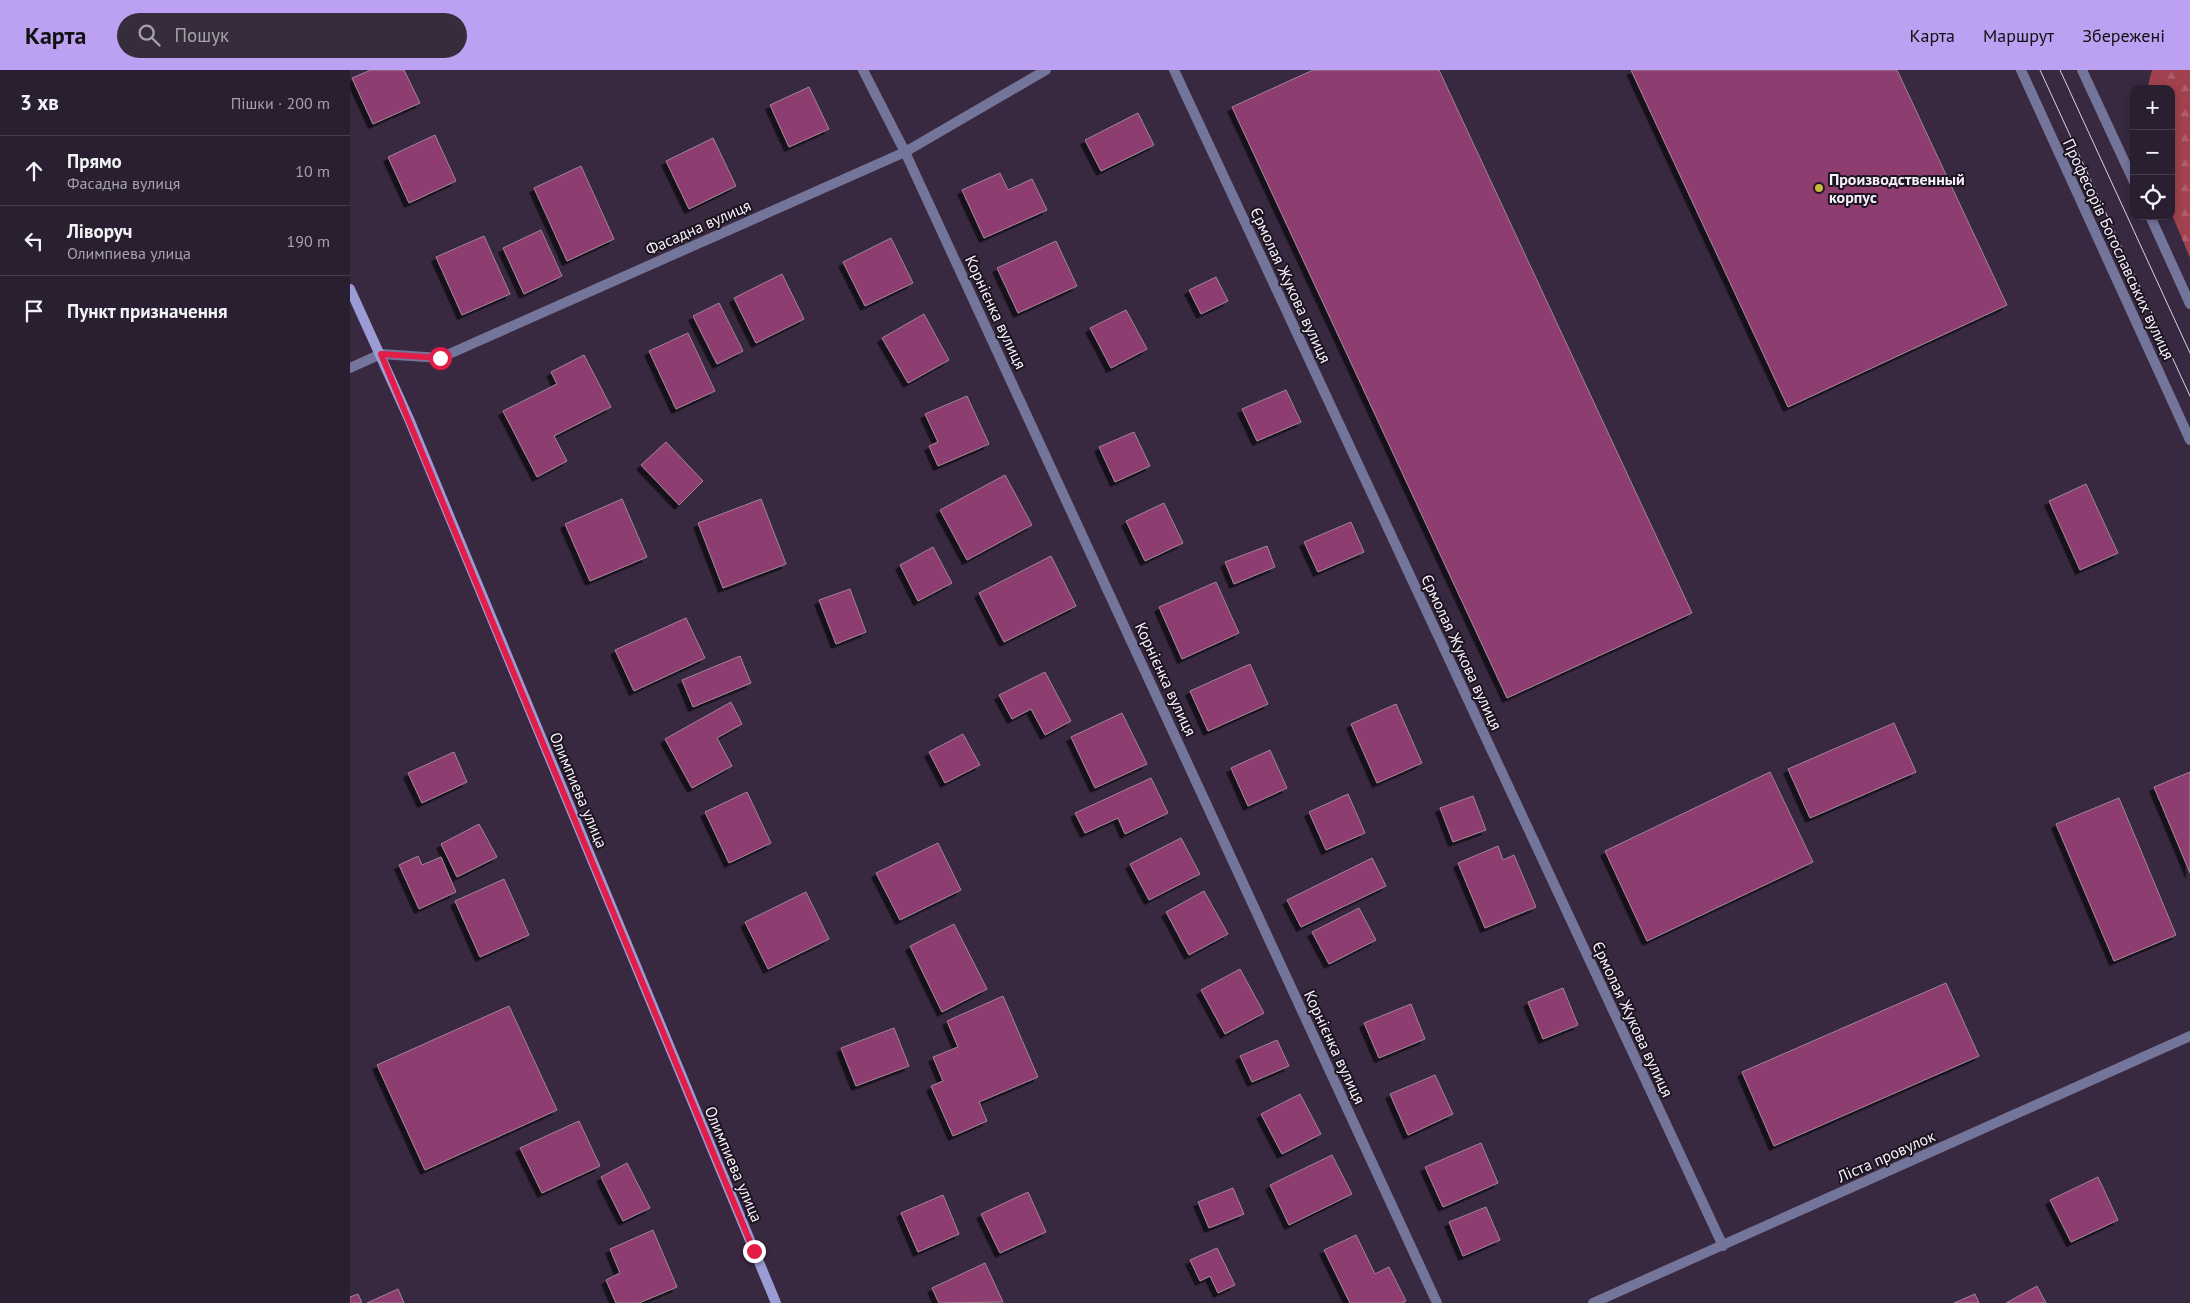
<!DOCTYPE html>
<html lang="uk">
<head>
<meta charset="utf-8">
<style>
	:root { --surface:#2a1f30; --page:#362c3c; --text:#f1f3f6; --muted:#a5a2ab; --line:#463d4c; --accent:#bca0f2 }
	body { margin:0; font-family:"PT Sans",sans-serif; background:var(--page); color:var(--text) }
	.controls { position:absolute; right:15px; top:15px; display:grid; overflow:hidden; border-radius:10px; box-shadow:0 2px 8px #0003 }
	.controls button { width:45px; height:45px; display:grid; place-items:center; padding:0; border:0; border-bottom:1px solid var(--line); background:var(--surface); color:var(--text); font:25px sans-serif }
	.stop { position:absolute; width:15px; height:15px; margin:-11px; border:4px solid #e11d48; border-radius:50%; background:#fff }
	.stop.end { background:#e11d48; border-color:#fff; box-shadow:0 1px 5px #0008 }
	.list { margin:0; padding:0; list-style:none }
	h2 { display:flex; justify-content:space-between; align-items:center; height:65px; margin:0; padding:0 20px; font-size:21px }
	h2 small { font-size:16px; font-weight:400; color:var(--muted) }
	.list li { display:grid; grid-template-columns:32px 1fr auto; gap:15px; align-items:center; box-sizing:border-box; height:70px; padding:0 20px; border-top:1px solid var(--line) }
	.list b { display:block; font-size:19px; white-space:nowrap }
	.list p { margin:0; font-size:16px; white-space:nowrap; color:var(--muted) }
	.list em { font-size:16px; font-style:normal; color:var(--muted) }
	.icon { flex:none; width:28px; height:28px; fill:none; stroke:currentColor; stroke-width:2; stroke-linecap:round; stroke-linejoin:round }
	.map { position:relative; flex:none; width:1840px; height:1233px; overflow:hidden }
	header { display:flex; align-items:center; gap:30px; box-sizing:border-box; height:70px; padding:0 25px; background:var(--accent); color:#111 }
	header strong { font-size:24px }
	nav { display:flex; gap:28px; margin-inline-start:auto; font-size:18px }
	.search { width:350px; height:45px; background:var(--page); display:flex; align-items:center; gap:12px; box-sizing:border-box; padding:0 18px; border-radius:28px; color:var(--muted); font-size:19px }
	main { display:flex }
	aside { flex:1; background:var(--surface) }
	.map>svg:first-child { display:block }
</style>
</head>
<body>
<header>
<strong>Карта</strong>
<div class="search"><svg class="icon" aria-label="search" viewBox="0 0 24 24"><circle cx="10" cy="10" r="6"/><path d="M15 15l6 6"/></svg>Пошук</div>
<nav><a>Карта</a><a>Маршрут</a><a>Збережені</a></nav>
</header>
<main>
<aside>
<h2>3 хв<small>Пішки · 200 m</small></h2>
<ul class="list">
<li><svg class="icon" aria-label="ahead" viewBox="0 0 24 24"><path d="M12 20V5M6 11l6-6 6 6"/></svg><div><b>Прямо</b><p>Фасадна вулиця</p></div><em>10 m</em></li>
<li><svg class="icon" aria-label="left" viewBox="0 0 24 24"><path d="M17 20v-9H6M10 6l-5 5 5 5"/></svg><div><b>Ліворуч</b><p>Олимпиева улица</p></div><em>190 m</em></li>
<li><svg class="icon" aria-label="arrive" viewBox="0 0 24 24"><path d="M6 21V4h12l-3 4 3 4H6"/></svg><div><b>Пункт призначення</b></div></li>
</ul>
</aside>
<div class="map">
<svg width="1840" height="1233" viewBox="0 0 1840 1233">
	<defs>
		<pattern id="forest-firs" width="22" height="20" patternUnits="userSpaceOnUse" patternTransform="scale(1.25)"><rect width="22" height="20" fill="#a0414f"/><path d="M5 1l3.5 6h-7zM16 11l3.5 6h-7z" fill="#ae5d69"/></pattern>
		<filter id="shadow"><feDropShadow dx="-4.5" dy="4.5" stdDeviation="0" flood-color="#0009"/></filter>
	</defs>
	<rect width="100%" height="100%" fill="#382940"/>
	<path fill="url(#forest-firs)" d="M1802,0H1840V188L1821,142V19H1797Z"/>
	<path fill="#8e3d71" stroke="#a38495" filter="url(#shadow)" d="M21,0H54L70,33L23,54L2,8Z
		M963,0H1089L1342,543L1157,628L882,37Z
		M1281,0H1547L1657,235L1438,337Z
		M459,17L479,59L439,77L420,35Z
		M788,43L804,75L751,101L735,70Z
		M85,65L106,111L59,133L38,87Z
		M363,68L386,116L339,139L316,91Z
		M231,96L264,169L217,191L184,118Z
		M650,103L658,120L682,109L697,140L634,168L612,120Z
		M191,160L212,206L174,224L153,178Z
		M134,166L160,224L112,245L86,187Z
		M541,168L563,213L515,236L493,192Z
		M706,171L727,216L668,243L647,198Z
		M432,204L454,249L406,273L384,228Z
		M866,207L878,231L851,244L839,220Z
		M369,233L393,281L367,294L343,246Z
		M776,240L797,279L761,298L740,258Z
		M574,244L599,290L558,313L532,268Z
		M338,263L365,321L326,339L299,281Z
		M234,285L261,337L204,366L217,391L187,407L153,341L207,314L201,302Z
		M936,320L951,352L907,371L892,339Z
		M617,326L639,374L588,396L579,376L588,372L575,344Z
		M784,362L800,396L765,412L749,377Z
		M316,372L353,411L329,435L291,395Z
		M655,405L682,455L617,490L590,440Z
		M1736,414L1768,483L1730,500L1699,431Z
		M272,429L297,487L240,511L215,454Z
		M411,429L436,494L373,518L348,453Z
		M814,433L833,473L795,491L776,451Z
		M1001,452L1014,482L968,502L954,472Z
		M917,476L925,497L884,514L875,492Z
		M583,477L602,513L568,531L550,495Z
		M701,486L726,536L654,572L629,523Z
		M866,512L889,563L832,589L809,537Z
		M500,519L516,562L486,574L469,530Z
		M336,548L355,588L284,621L265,580Z
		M390,586L401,613L343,637L332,610Z
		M900,594L918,634L858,661L840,621Z
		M695,602L721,651L695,665L681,639L662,649L649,625Z
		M381,632L392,654L367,668L382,696L342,718L315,669Z
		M1046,634L1072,693L1027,713L1001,654Z
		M772,643L797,694L745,718L721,667Z
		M1544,653L1566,702L1460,748L1438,699Z
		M613,664L630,695L595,713L579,682Z
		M920,680L937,718L898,736L881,698Z
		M104,682L117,712L72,733L58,703Z
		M1420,702L1463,792L1297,871L1255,781Z
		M1840,702V803L1804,717Z
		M801,708L818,743L775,764L768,748L735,763L725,743Z
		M397,722L421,773L379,793L355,742Z
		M998,724L1015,763L976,780L959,742Z
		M1123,726L1136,760L1103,772L1090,738Z
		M1769,728L1826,865L1764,891L1706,754Z
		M129,754L147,787L107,807L91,774Z
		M831,768L850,804L799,830L780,794Z
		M588,773L611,820L550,850L526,803Z
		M1148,776L1153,790L1164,785L1186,837L1135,858L1108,793Z
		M68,786L72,795L91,787L106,822L69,839L49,795Z
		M1022,788L1036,816L951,857L937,830Z
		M154,809L179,865L130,887L105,831Z
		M854,821L878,864L839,885L816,842Z
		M456,822L479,869L418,899L395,852Z
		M1009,838L1026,870L979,894L962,862Z
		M604,854L637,919L592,942L560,876Z
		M890,899L914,943L875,964L851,920Z
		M1596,913L1629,986L1424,1076L1392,1002Z
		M1213,918L1228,955L1193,969L1178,932Z
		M653,926L688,1007L629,1032L637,1051L603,1066L581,1016L593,1011L583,987L608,977L597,951Z
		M1061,934L1075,969L1029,988L1014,953Z
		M159,936L207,1040L75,1100L27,995Z
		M544,958L559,996L506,1016L491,978Z
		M927,970L939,996L902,1012L890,986Z
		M1085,1005L1103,1044L1058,1065L1040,1024Z
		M950,1024L971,1064L932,1084L911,1044Z
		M229,1051L250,1096L192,1123L170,1078Z
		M1131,1073L1148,1113L1093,1137L1075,1097Z
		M982,1085L1002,1124L939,1155L920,1115Z
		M277,1093L300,1138L273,1151L251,1107Z
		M1748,1107L1768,1150L1721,1172L1700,1130Z
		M883,1118L894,1144L859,1158L848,1132Z
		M678,1122L696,1162L650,1183L631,1144Z
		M593,1125L609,1164L568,1182L551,1143Z
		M1136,1137L1150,1170L1113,1186L1099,1152Z
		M303,1160L327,1217L289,1233H266L256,1210L270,1203L260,1179Z
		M1006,1165L1025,1204L1039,1197L1056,1231L1052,1233H1000L974,1180Z
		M867,1178L885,1215L868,1223L860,1206L850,1211L840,1190Z
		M635,1193L653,1232L589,1233L582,1218Z
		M1687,1216L1696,1233H1656Z
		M48,1219L54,1233H17Z
		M8,1224L12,1233H0V1227Z
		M1625,1224L1629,1233H1604Z"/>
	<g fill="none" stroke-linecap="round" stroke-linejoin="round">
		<path stroke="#74759a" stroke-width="10" d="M513,0L555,82L1087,1233
			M824,0L1373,1176
			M0,298L31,284L90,288L555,82L696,0
			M1243,1233L1840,966"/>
		<path stroke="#74759a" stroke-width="10" d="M1671,0L1840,370
			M1732,0L1784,112
			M1800,146L1840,234"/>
		<path stroke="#9b9bd6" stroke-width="10" d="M0,219L59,349L426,1233"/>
		<path stroke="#dbd1e1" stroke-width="1" d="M1690,0L1840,326
			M1710,0L1840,283"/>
	</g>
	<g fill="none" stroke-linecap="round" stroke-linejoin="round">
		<path stroke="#e11d48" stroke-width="6" d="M90,288L31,284L404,1181"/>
	</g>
	<circle fill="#c8bb3b" stroke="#1c151f" stroke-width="2" cx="1469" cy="118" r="5"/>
	<g text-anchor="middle" stroke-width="4" stroke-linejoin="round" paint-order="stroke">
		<g font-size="16" font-weight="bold" fill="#f8effe" stroke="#1c151f" text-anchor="start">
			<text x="1479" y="115">Производственный<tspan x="1479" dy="18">корпус</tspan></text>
		</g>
		<g font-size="16" fill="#f8effe" stroke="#1c151f">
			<text transform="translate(348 157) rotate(-24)" y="6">Фасадна вулиця</text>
			<text transform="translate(1769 179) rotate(65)" y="6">Професорів Богославських вулиця</text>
			<text transform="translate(941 215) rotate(65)" y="6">Єрмолая Жукова вулиця</text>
			<text transform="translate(646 242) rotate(65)" y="6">Корнієнка вулиця</text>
			<text transform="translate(1112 582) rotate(65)" y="6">Єрмолая Жукова вулиця</text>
			<text transform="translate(816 609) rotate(65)" y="6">Корнієнка вулиця</text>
			<text transform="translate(229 720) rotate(67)" y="6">Олимпиева улица</text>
			<text transform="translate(1283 949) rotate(65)" y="6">Єрмолая Жукова вулиця</text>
			<text transform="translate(985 977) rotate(65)" y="6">Корнієнка вулиця</text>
			<text transform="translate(1536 1086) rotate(-24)" y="6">Ліста провулок</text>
			<text transform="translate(384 1094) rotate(67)" y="6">Олимпиева улица</text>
		</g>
	</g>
</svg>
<div class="controls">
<button>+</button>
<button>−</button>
<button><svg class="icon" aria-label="locate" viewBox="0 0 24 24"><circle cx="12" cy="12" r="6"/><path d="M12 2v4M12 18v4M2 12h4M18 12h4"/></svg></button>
</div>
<div class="stop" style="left:90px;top:288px"></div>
<div class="stop end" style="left:404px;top:1181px"></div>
</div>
</main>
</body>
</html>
